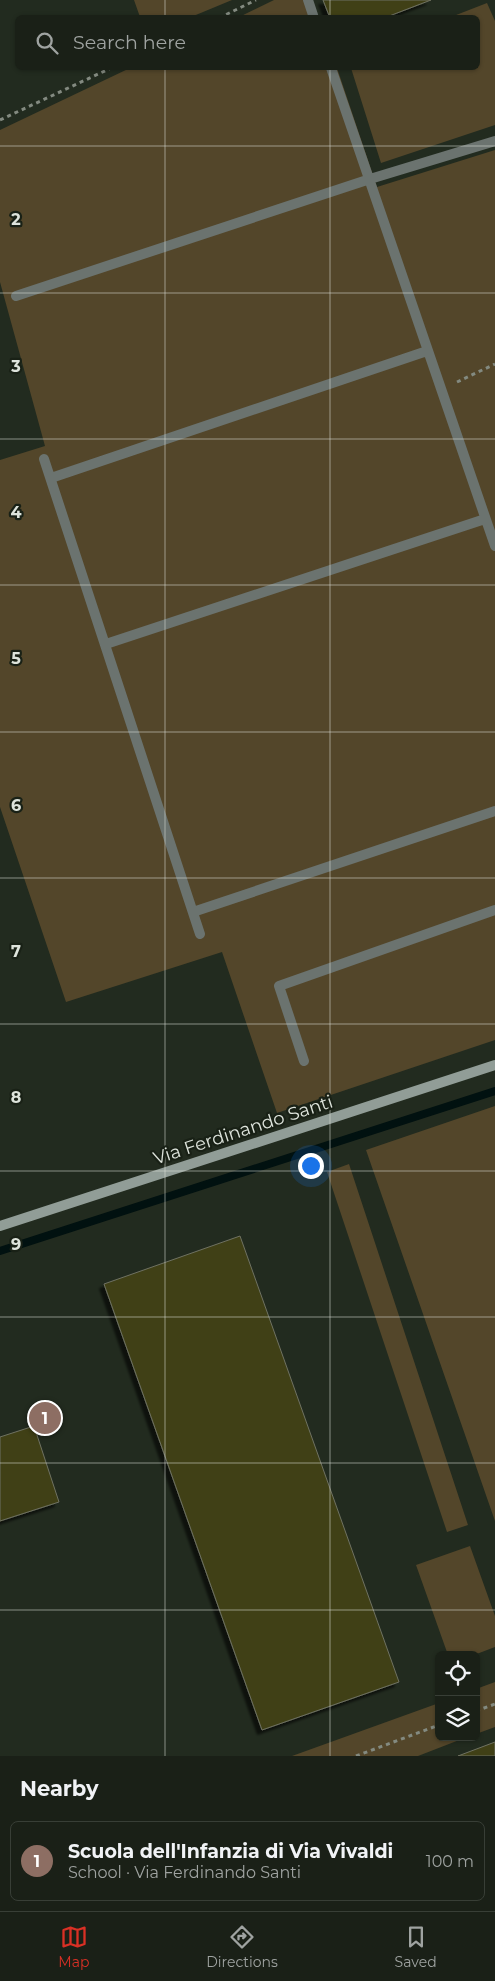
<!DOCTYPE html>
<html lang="en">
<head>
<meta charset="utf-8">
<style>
	:root { --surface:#1a2017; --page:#232820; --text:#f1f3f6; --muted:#9fa3a1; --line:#383e36; --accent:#d93025 }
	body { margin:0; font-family:Montserrat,sans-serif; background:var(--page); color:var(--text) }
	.controls { position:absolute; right:15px; bottom:15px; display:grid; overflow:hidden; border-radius:8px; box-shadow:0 1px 4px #0004 }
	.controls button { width:45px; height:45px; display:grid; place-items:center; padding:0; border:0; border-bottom:1px solid var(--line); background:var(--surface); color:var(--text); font:25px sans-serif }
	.you { position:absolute; left:310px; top:1165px; width:18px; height:18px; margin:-12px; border:4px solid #fff; border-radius:50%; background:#1a73e8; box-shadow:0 0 0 8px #1a73e833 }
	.badge { display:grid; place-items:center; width:32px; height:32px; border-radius:50%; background:var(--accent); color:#fff; font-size:16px; font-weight:700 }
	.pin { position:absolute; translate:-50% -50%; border:2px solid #fff; box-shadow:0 1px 5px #0006 }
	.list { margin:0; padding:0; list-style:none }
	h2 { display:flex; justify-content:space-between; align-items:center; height:65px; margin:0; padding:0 20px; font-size:21px }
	h2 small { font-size:16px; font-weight:400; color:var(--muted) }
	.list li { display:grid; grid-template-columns:32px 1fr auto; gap:15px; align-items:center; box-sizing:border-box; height:80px; margin:0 10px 10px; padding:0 10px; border:1px solid var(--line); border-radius:8px }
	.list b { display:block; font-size:19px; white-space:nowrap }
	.list p { margin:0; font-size:16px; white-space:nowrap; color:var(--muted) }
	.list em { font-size:16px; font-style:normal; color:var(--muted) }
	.icon { flex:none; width:28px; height:28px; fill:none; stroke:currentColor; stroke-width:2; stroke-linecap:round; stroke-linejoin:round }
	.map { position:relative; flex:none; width:495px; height:1756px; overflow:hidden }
	.search { position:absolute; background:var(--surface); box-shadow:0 1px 4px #0004; left:15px; right:15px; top:15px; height:55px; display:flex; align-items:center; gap:12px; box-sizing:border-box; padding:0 18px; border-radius:8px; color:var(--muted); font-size:19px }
	.sheet { height:155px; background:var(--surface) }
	nav { display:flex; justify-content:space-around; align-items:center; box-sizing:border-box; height:70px; border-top:1px solid var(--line); background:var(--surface); font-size:14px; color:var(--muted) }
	nav a { display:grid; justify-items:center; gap:2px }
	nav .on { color:var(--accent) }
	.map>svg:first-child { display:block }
</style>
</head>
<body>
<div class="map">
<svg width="495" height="1756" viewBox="0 0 495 1756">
	<defs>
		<filter id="shadow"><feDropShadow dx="-4.5" dy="4.5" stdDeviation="1" flood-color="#0009"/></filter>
	</defs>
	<rect width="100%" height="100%" fill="#222b1f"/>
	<path fill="#53462a" d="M134,0H232L191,17H140Z
		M274,0H312L318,18H237Z
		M487,3L495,21V125L381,163L351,68H478V18L451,17Z
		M130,68H337L377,187L495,150V1040L277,1113L222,952L66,1002L0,807V460L45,446L0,282V130Z
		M495,1106V1521L366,1150Z
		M349,1164L468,1525L447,1532L327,1172Z
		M470,1546L495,1616V1647L474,1655H448L416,1565Z
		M495,1682V1727L476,1734V1689Z
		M439,1703V1737H467L418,1756H292Z"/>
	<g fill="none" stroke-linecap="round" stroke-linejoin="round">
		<path stroke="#011110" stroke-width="8" d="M0,1251L495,1091"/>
	</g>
	<path fill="#3f4117" stroke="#707262" filter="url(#shadow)" d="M323,0H431L384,18H330Z
		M240,1236L399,1682L262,1730L104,1284Z
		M34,1426L59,1502L0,1521V1437Z
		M495,1742V1756H458Z"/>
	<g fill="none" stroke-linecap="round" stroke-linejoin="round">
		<path stroke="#838a80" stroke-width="3" stroke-dasharray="4 4" stroke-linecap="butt" d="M219,18L256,0
			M0,120L111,68
			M457,382L495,364
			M476,1711L495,1704
			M356,1756L439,1725"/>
		<path stroke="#6b736f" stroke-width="10" d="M308,0L314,18
			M331,68L495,546
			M16,296L370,179L495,141
			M44,459L200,934
			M51,478L427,351
			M106,644L485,519
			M193,912L495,811
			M304,1061L279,986L495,910"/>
		<path stroke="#919d97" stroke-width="10" d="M0,1226L495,1065"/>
	</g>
	<path fill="none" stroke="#dee4dc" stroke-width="1" stroke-opacity="0.55" d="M165,0V18M330,0V18M165,68V1756M330,68V1756M0,146H495M0,293H495M0,439H495M0,585H495M0,732H495M0,878H495M0,1024H495M0,1171H495M0,1317H495M0,1463H495M0,1610H495"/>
	<g text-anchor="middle" stroke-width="4.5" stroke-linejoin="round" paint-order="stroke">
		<g font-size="18" fill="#dee4dc" stroke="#192116">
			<text transform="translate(243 1130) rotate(-18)" y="6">Via Ferdinando Santi</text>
		</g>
	</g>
	<g font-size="16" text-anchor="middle" font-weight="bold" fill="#dee4dc" stroke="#192116" stroke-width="4.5" stroke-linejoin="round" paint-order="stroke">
		<text x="16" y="225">2</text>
		<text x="16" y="372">3</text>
		<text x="16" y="518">4</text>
		<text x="16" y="664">5</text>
		<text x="16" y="811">6</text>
		<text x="16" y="957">7</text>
		<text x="16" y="1103">8</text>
		<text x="16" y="1250">9</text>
	</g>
</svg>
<div class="controls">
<button><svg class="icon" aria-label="locate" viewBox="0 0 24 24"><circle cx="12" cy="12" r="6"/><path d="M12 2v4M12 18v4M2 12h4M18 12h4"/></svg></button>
<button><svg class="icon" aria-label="layers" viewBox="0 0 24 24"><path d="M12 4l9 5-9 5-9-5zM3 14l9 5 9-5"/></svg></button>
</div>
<div class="you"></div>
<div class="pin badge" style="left:45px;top:1418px;background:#8d6e63">1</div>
<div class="search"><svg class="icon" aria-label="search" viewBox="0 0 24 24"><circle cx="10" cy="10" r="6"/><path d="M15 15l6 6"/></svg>Search here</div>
</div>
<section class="sheet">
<h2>Nearby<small></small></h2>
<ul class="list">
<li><span class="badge" style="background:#8d6e63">1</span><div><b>Scuola dell'Infanzia di Via Vivaldi</b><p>School · Via Ferdinando Santi</p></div><em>100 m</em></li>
</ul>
</section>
<nav>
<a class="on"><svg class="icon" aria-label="map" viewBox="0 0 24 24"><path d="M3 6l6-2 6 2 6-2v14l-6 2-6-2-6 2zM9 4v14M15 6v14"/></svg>Map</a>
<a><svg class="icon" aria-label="directions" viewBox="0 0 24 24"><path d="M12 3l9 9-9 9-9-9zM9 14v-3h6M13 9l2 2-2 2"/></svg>Directions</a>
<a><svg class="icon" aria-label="saved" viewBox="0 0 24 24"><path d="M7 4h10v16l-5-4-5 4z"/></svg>Saved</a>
</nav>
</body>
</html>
